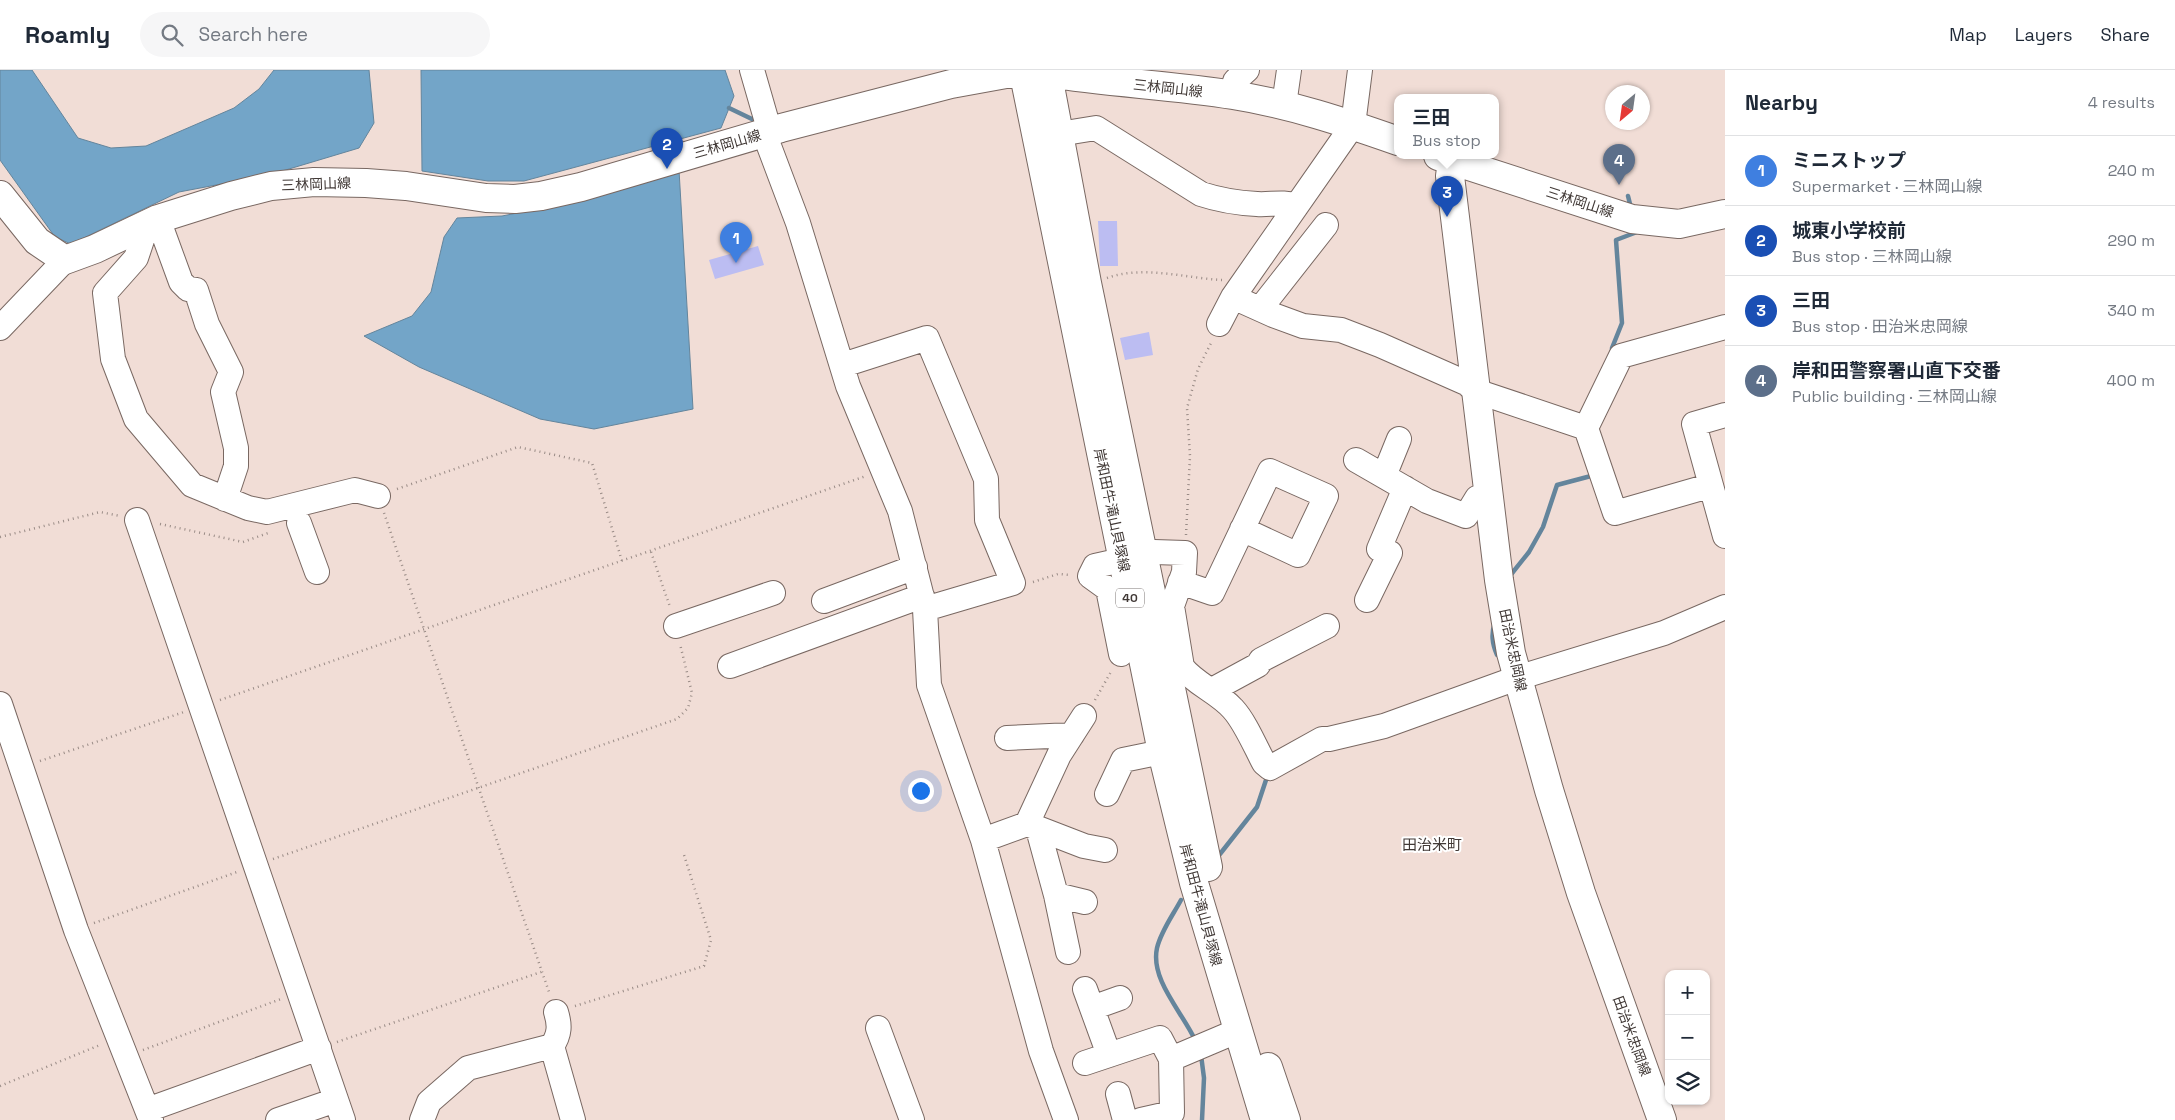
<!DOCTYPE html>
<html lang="en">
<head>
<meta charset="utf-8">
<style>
	:root { --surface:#fff; --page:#f6f6f7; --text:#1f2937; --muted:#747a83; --line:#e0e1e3; --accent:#ea580c }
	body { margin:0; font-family:"Space Grotesk","Noto Sans JP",sans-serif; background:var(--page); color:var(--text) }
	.controls { position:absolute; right:15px; bottom:15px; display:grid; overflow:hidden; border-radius:10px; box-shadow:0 1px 4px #0004 }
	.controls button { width:45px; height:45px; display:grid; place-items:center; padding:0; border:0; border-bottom:1px solid var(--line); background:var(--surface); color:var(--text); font:25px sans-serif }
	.compass { position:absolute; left:1605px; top:15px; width:45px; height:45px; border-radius:50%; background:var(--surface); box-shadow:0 1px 4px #0004; rotate:209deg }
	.you { position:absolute; left:920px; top:720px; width:18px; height:18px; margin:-12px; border:4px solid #fff; border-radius:50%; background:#1a73e8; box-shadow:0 0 0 8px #1a73e833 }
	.badge { display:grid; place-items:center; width:32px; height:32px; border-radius:50%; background:var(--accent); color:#fff; font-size:16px; font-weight:700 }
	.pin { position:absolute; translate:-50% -41px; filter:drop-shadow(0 1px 2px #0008) }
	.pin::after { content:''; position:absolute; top:26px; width:18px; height:15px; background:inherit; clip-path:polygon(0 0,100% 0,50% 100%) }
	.popup { position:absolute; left:1394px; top:24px; width:105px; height:65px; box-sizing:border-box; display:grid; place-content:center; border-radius:10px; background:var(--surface); filter:drop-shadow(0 1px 4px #0005); font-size:16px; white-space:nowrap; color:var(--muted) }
	.popup b { font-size:19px; color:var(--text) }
	.popup::after { content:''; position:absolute; left:50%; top:100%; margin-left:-10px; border:10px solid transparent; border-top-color:var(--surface) }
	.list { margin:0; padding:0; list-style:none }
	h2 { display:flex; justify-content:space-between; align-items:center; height:65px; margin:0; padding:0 20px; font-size:21px }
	h2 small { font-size:16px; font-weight:400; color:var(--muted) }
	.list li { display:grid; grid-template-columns:32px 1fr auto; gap:15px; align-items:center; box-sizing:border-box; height:70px; padding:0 20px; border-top:1px solid var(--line) }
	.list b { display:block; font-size:19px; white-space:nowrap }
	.list p { margin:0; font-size:16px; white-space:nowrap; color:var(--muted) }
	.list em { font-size:16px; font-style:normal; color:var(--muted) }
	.icon { flex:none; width:28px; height:28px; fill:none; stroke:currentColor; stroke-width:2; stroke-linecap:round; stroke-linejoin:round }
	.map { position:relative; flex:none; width:1725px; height:1050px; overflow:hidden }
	header { display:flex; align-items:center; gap:30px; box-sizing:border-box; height:70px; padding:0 25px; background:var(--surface); border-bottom:1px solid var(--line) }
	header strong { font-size:24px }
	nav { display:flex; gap:28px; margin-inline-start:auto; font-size:18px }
	.search { width:350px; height:45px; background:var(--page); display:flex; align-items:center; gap:12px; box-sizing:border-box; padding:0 18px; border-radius:28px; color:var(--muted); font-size:19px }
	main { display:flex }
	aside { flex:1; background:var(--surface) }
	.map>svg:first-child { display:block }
</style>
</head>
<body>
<header>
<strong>Roamly</strong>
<div class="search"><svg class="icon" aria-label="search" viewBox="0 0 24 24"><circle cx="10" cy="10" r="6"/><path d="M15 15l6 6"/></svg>Search here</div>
<nav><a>Map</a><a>Layers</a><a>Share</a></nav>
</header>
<main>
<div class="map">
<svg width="1725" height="1050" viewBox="0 0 1725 1050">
	<rect width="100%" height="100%" fill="#f1ddd6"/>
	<path fill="#73a5c8" stroke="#64859c" d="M0,0H32L78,68L111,78L146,76L234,38L259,19L274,0H369L374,53L359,78L269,105L179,122L71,174L55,167L0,90Z
		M421,0H725L734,26L721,58L524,111H488L422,101Z
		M679,100L693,339L594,359L540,349L419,297L364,266L412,246L431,222L444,167L457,148L502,146L538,139Z"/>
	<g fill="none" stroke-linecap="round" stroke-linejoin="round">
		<path stroke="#64859c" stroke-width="4.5" d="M729,38L754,50
			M1628,126L1630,134
			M1612,284V278L1622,253L1616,170L1637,162
			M1509,507L1529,482L1543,457L1557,415L1591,406L1590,401
			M1495,552C1491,564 1492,573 1497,585
			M1220,784L1257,737L1268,704
			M1181,830C1173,845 1161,861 1157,878C1150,910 1183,943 1195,970
			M1201,985L1204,1008L1202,1050"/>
	</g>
	<path fill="#bcbdf2" d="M1098,151H1117L1118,196H1100Z
		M758,176L764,195L715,209L709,190Z
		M1149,262L1153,285L1125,290L1120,268Z"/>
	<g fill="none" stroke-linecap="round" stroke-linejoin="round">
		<defs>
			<path id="minor" d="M752,0L767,52L769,76L798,153L848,316L900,441L925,539L929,615L983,770L1041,981L1066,1050
				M1233,25L1235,11L1247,0
				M1284,35L1289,0
				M1059,64L1096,58L1201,124C1219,130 1238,133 1257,134C1270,135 1284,131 1296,136
				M158,149L181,212L188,219L196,220L207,254L231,302L223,322L236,378V396L225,429
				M135,158L142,170L136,188L105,223L113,289L136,349L192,415L248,438L267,442L355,420L378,426
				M1233,227L1273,245L1303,256L1341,260L1380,275L1466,313L1476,321L1586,358
				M1260,239L1326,155
				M1219,254L1233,227L1353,55L1360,0
				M0,258L65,190
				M843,295L927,268L986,409L987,450L1013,513L925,539
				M1725,345L1694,354L1725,466
				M1356,390L1427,431L1466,446L1477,428L1489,425
				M1384,406L1399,369
				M1709,416L1615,443L1586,358L1621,286L1725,257
				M137,450L343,1050
				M299,453L317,502
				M1143,485L1154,482L1185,483L1184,502L1172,536L1182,597C1195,614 1218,622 1233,639C1245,652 1255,676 1264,693L1270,698L1322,669H1329L1384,656L1517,608L1664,563L1725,537
				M1180,512L1212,523L1270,401L1326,426L1298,485L1242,459
				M1367,530L1390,483L1379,479L1405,418
				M824,531L915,497
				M676,556L773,523
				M1121,584L1108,519L1090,506L1095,496L1122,490
				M730,596L922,526
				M1212,620L1258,595L1261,590L1327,556
				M0,634L76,860L151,1050
				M1007,668L1072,665
				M1107,724L1123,690L1162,682
				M1027,754L1059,685L1084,646
				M1038,759L1056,825L1068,882
				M983,770L1027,754L1084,776L1105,780
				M1056,825L1085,832
				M1085,919L1109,985
				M1092,938L1120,928
				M878,958L912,1050
				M552,976L573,1050
				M1085,993L1160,968L1171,989
				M1118,1024L1125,1050
				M147,1040L319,978
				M278,1050L336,1030
				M422,1050L429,1032L468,998L552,976C560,964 560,955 556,942
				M1141,1050L1172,1043L1171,989L1237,961"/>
			<path id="major" d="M1023,0L1162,682L1194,813L1265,1050
				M1047,0L1087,213L1208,797
				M1438,86L1632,149L1679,154L1725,144
				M1452,91L1450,106L1499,510L1511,583L1549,720L1581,823L1662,1050
				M0,125L37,171L65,190L95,179L158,149L231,126L271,116L314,112L366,113L406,116L486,128L515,129L541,126L581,117L781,58L951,14L1006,4L1048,3C1109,13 1172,15 1233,25C1290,34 1344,52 1398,71
				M1268,997L1286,1050"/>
		</defs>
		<use href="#minor" stroke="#796862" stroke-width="26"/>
		<use href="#major" stroke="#796862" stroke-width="30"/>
		<path stroke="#998b86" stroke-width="2.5" stroke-dasharray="1 4" stroke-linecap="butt" d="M1107,208C1143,195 1185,208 1222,210
			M397,419L518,377L592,393L622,491
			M384,443L550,925
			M160,454L243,472L271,462
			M1186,465L1190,386L1187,338L1198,299L1212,271
			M0,467L100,442L120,446
			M651,482L670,537
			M1033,512L1058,504L1071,505
			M220,630L866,406
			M1095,630L1112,600
			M40,691L184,642
			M273,789L677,649L688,638L692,623L680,574
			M94,853L237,802
			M575,936L704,896L711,870L684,785
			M337,972L541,902
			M143,980L281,929
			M0,1016L100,975"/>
		<use href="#minor" stroke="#fff" stroke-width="24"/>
		<use href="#major" stroke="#fff" stroke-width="28"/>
	</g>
	<g text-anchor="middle" stroke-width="4" stroke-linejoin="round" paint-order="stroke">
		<rect fill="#fff" stroke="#7a7472" stroke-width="1" x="1116" y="518.5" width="28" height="19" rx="4"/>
		<g font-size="12" font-weight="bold" fill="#413936">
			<text x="1130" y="532">40</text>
		</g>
		<g font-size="14" fill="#413936" stroke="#fff">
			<text transform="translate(1168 18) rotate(6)" y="5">三林岡山線</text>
			<text transform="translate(727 74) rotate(-16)" y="5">三林岡山線</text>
			<text transform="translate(316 114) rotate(-2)" y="5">三林岡山線</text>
			<text transform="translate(1580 132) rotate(18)" y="5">三林岡山線</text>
			<text transform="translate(1112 440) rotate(78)" y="5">岸和田牛滝山貝塚線</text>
			<text transform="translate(1513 580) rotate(78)" y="5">田治米忠岡線</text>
			<text transform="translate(1201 835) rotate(75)" y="5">岸和田牛滝山貝塚線</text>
			<text transform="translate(1632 966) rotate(70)" y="5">田治米忠岡線</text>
		</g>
		<g font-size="15" fill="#413936" stroke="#fff">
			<text x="1432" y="780">田治米町</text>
		</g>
	</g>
</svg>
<div class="controls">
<button>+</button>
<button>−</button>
<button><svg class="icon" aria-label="layers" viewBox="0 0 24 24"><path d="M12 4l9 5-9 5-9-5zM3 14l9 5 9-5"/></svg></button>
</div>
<svg class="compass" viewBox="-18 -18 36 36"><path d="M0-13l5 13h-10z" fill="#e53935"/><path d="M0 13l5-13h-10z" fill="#747a83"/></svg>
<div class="you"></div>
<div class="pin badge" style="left:736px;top:193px;background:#3f7fe0">1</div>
<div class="pin badge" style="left:667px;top:99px;background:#1a4fb4">2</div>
<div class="pin badge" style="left:1447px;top:147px;background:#1a4fb4">3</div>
<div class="popup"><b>三田</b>Bus stop</div>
<div class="pin badge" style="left:1619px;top:115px;background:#5c6f8a">4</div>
</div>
<aside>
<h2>Nearby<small>4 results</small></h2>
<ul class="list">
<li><span class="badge" style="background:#3f7fe0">1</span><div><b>ミニストップ</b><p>Supermarket · 三林岡山線</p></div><em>240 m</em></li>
<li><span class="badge" style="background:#1a4fb4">2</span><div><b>城東小学校前</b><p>Bus stop · 三林岡山線</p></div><em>290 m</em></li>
<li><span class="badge" style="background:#1a4fb4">3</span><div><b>三田</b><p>Bus stop · 田治米忠岡線</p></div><em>340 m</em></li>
<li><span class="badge" style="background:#5c6f8a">4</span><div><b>岸和田警察署山直下交番</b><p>Public building · 三林岡山線</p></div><em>400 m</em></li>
</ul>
</aside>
</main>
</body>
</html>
